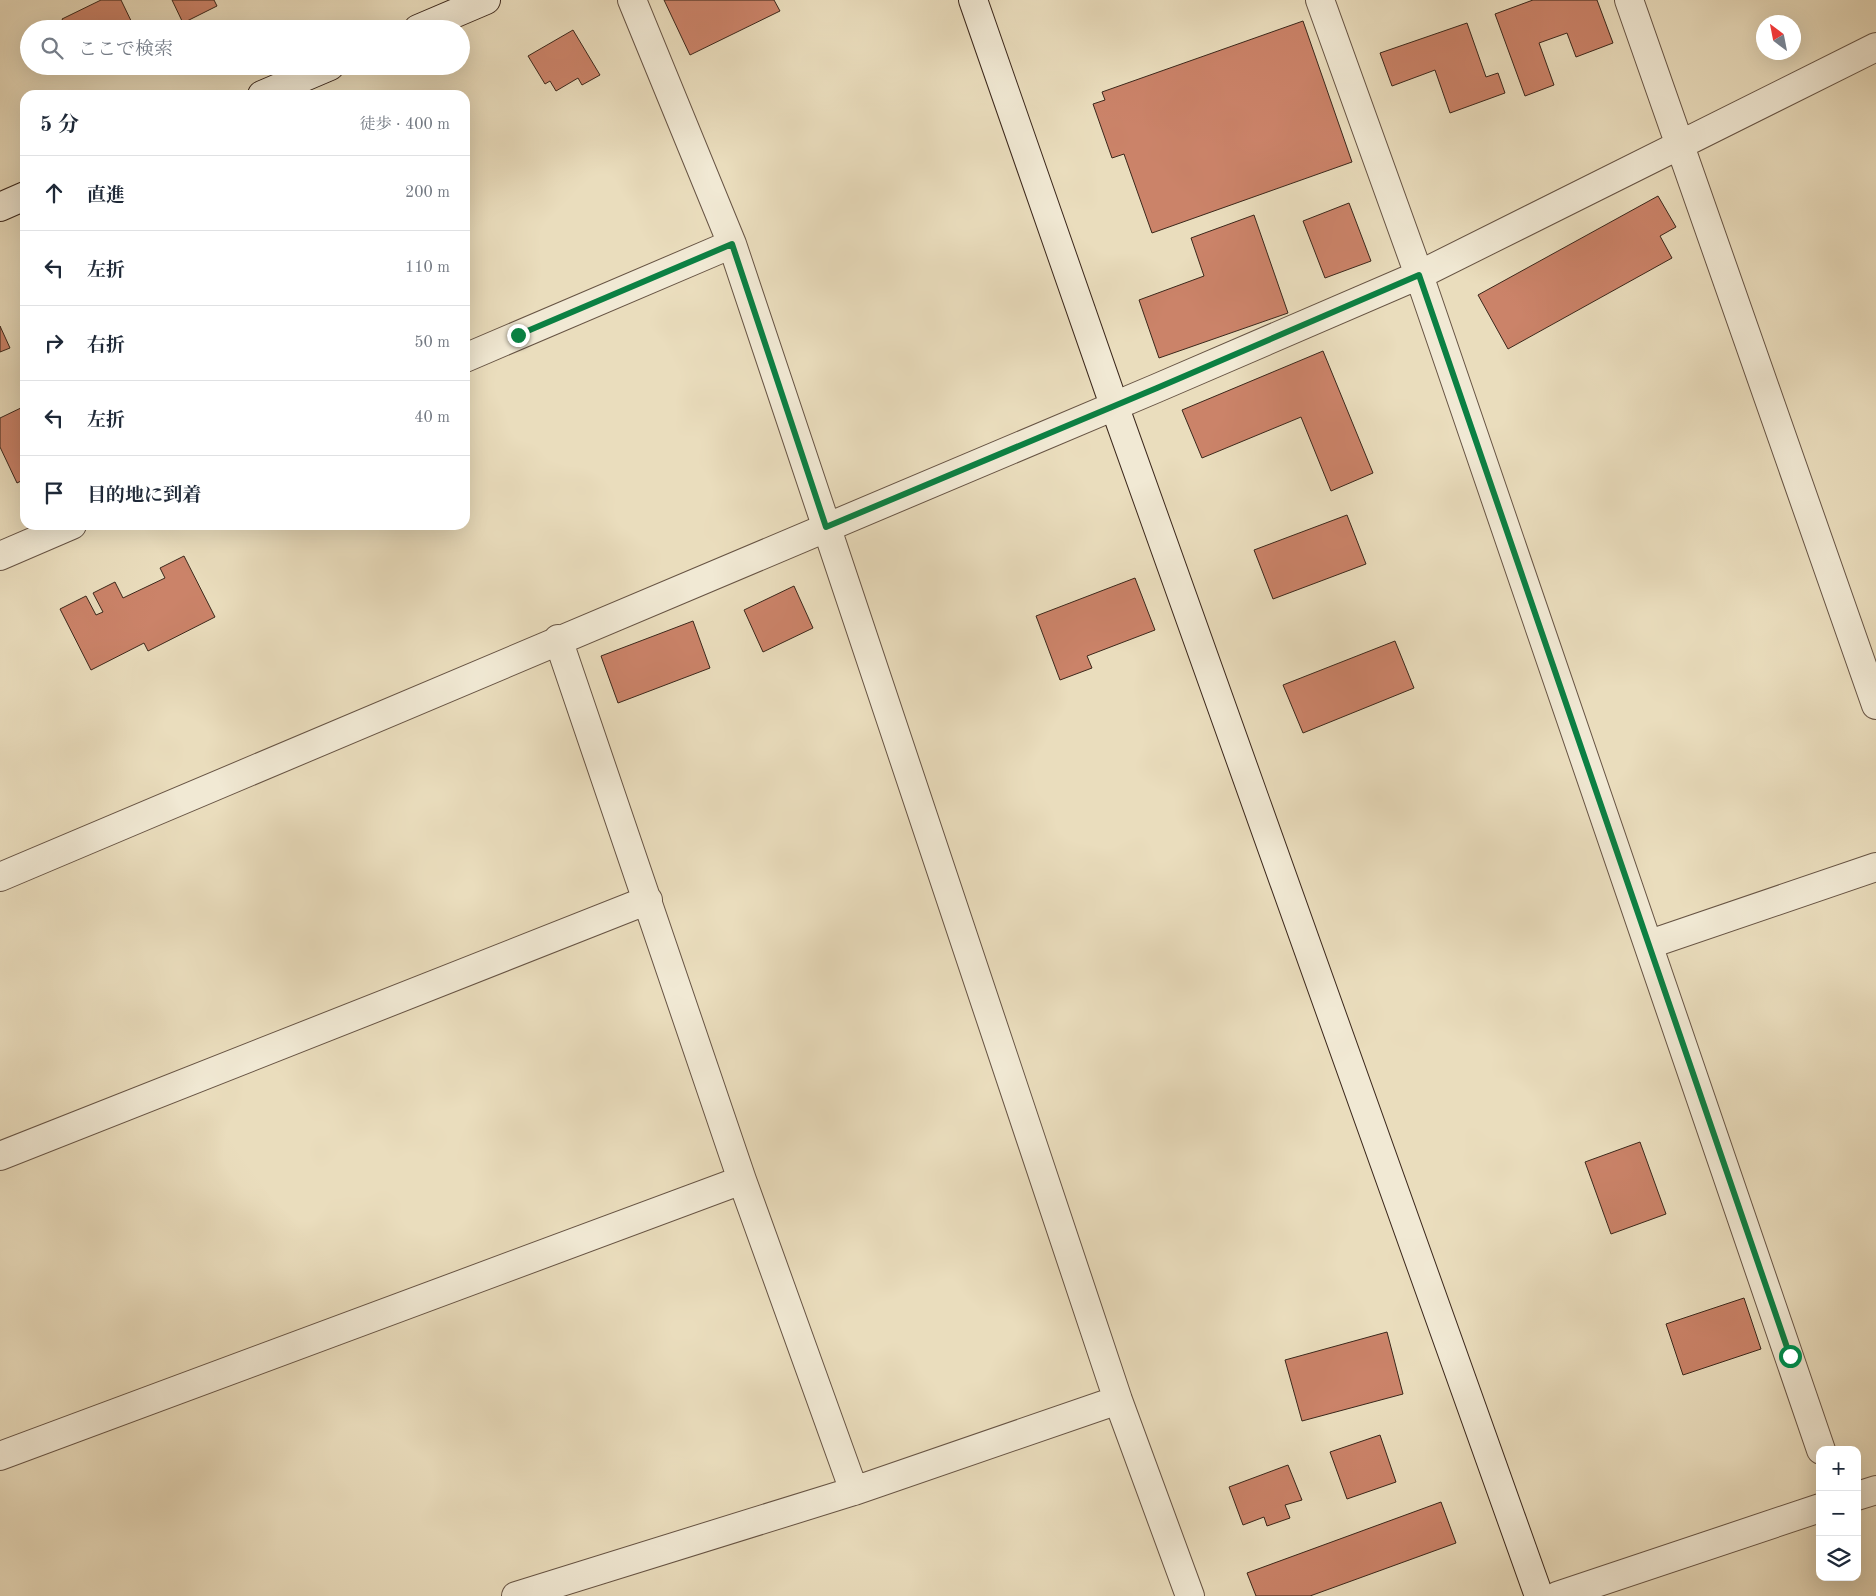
<!DOCTYPE html>
<html lang="ja">
<head>
<meta charset="utf-8">
<style>
	:root { --surface:#fff; --page:#f2f2f3; --text:#1f2937; --muted:#747a83; --line:#e0e1e3 }
	body { margin:0; font-family:"Old Standard TT","Noto Serif JP",serif; background:var(--page); color:var(--text) }
	.controls { position:absolute; right:15px; bottom:15px; display:grid; overflow:hidden; border-radius:10px; box-shadow:0 5px 20px #0002 }
	.controls button { width:45px; height:45px; display:grid; place-items:center; padding:0; border:0; border-bottom:1px solid var(--line); background:var(--surface); color:var(--text); font:25px sans-serif }
	.compass { position:absolute; left:1756px; top:15px; width:45px; height:45px; border-radius:50%; background:var(--surface); box-shadow:0 5px 20px #0002; rotate:328deg }
	.stop { position:absolute; width:15px; height:15px; margin:-11px; border:4px solid #0b8043; border-radius:50%; background:#fff }
	.stop.end { background:#0b8043; border-color:#fff; box-shadow:0 1px 5px #0008 }
	.list { margin:0; padding:0; list-style:none }
	h2 { display:flex; justify-content:space-between; align-items:center; height:65px; margin:0; padding:0 20px; font-size:21px }
	h2 small { font-size:16px; font-weight:400; color:var(--muted) }
	.list li { display:grid; grid-template-columns:32px 1fr auto; gap:15px; align-items:center; box-sizing:border-box; height:75px; padding:0 20px; border-top:1px solid var(--line) }
	.list b { display:block; font-size:19px; white-space:nowrap }
	.list em { font-size:16px; font-style:normal; color:var(--muted) }
	.icon { flex:none; width:28px; height:28px; fill:none; stroke:currentColor; stroke-width:2; stroke-linecap:round; stroke-linejoin:round }
	.map { position:relative; flex:none; width:1876px; height:1596px; overflow:hidden }
	.search { position:absolute; background:var(--surface); box-shadow:0 5px 20px #0002; left:20px; top:20px; width:450px; height:55px; display:flex; align-items:center; gap:12px; box-sizing:border-box; padding:0 18px; border-radius:28px; color:var(--muted); font-size:19px }
	.panel { position:absolute; background:var(--surface); box-shadow:0 5px 20px #0002; left:20px; top:90px; width:450px; height:440px; border-radius:15px }
	.map>svg:first-child { display:block }
</style>
</head>
<body>
<div class="map">
<svg width="1876" height="1596" viewBox="0 0 1876 1596">
	<rect width="100%" height="100%" fill="#eaddbd"/>
	<filter id="stains"><feTurbulence type="fractalNoise" baseFrequency=".004" numOctaves="4"/><feColorMatrix values="0 0 0 0 .2 0 0 0 0 .09 0 0 0 0 .02 0 0 0 .5 -.17"/></filter>
	<radialGradient id="worn" r=".72"><stop offset=".6" stop-color="#630" stop-opacity="0"/><stop offset="1" stop-color="#630" stop-opacity=".3"/></radialGradient>
	<path fill="#cb8369" stroke="#3b271b" d="M101,0H121L135,29H67L62,19Z
		M172,0H214L217,6L183,23Z
		M664,0H774L780,11L690,55Z
		M1533,0H1597L1613,43L1576,57L1567,33L1539,43L1554,85L1525,96L1495,14Z
		M1303,21L1352,162L1152,233L1124,154L1112,158L1093,104L1105,100L1102,92Z
		M1467,23L1486,77L1498,73L1505,93L1450,113L1435,70L1392,86L1380,53Z
		M573,30L600,75L582,85L578,78L556,91L550,81L545,84L528,56Z
		M1658,196L1676,227L1660,236L1672,258L1508,349L1478,295Z
		M1349,203L1371,261L1325,278L1303,221Z
		M1254,215L1288,313L1159,358L1139,300L1204,276L1191,238Z
		M0,326L10,348L0,352Z
		M1323,351L1373,473L1331,491L1301,417L1202,458L1182,410Z
		M25,406V479L17,483L0,447V418Z
		M1347,515L1366,564L1273,599L1254,550Z
		M184,556L215,617L148,651L144,643L91,670L60,609L86,596L96,615L103,612L93,593L115,582L123,598L165,578L160,568Z
		M1135,578L1155,630L1087,656L1092,668L1060,680L1036,616Z
		M794,586L813,628L763,652L744,610Z
		M693,621L710,668L618,703L601,656Z
		M1395,641L1414,688L1303,733L1283,685Z
		M1640,1142L1666,1214L1611,1234L1585,1162Z
		M1744,1298L1761,1349L1683,1375L1666,1324Z
		M1387,1332L1403,1394L1302,1421L1285,1360Z
		M1380,1435L1396,1482L1347,1499L1330,1452Z
		M1288,1465L1302,1500L1285,1505L1290,1518L1267,1526L1264,1517L1243,1525L1229,1487Z
		M1441,1502L1456,1543L1310,1596H1256L1247,1573Z"/>
	<g fill="none" stroke-linecap="round" stroke-linejoin="round">
		<defs>
			<path id="street" d="M632,0L732,244L1118,1400L1190,1596
				M1320,0L1419,275L1821,1450
				M1629,0L1876,705
				M465,358L732,244
				M0,556L72,525
				M558,639L742,1180L854,1491
				M0,877L1157,388L1419,275L1876,47
				M1650,944L1876,867
				M0,1156L648,900
				M0,1456L742,1180
				M1857,1496L1876,1490
				M516,1596L854,1491L1118,1400
				M1557,1596L1820,1508"/>
			<path id="secondary" d="M973,0L1114,405L1539,1596
				M418,29L486,0
				M262,95L330,66
				M0,207L25,196"/>
		</defs>
		<use href="#street" stroke="#675444" stroke-width="30"/>
		<use href="#secondary" stroke="#3b271b" stroke-width="30"/>
		<use href="#street" stroke="#f1e9d4" stroke-width="28"/>
		<use href="#secondary" stroke="#f1e9d4" stroke-width="28"/>
	</g>
	<g fill="none" stroke-linecap="round" stroke-linejoin="round">
		<path stroke="#0b8043" stroke-width="6" d="M518,335L732,244L826,527L1157,388L1419,275L1790,1356"/>
	</g>
	<rect width="100%" height="100%" filter="url(#stains)"/>
	<rect width="100%" height="100%" fill="url(#worn)"/>
</svg>
<div class="controls">
<button>+</button>
<button>−</button>
<button><svg class="icon" aria-label="layers" viewBox="0 0 24 24"><path d="M12 4l9 5-9 5-9-5zM3 14l9 5 9-5"/></svg></button>
</div>
<svg class="compass" viewBox="-18 -18 36 36"><path d="M0-13l5 13h-10z" fill="#e53935"/><path d="M0 13l5-13h-10z" fill="#747a83"/></svg>
<div class="stop" style="left:1790px;top:1356px"></div>
<div class="stop end" style="left:518px;top:335px"></div>
<div class="search"><svg class="icon" aria-label="search" viewBox="0 0 24 24"><circle cx="10" cy="10" r="6"/><path d="M15 15l6 6"/></svg>ここで検索</div>
<section class="panel">
<h2>5 分<small>徒歩 · 400 m</small></h2>
<ul class="list">
<li><svg class="icon" aria-label="ahead" viewBox="0 0 24 24"><path d="M12 20V5M6 11l6-6 6 6"/></svg><div><b>直進</b></div><em>200 m</em></li>
<li><svg class="icon" aria-label="left" viewBox="0 0 24 24"><path d="M17 20v-9H6M10 6l-5 5 5 5"/></svg><div><b>左折</b></div><em>110 m</em></li>
<li><svg class="icon" aria-label="right" viewBox="0 0 24 24"><path d="M7 20v-9h11M14 6l5 5-5 5"/></svg><div><b>右折</b></div><em>50 m</em></li>
<li><svg class="icon" aria-label="left" viewBox="0 0 24 24"><path d="M17 20v-9H6M10 6l-5 5 5 5"/></svg><div><b>左折</b></div><em>40 m</em></li>
<li><svg class="icon" aria-label="arrive" viewBox="0 0 24 24"><path d="M6 21V4h12l-3 4 3 4H6"/></svg><div><b>目的地に到着</b></div></li>
</ul>
</section>
</div>
</body>
</html>
